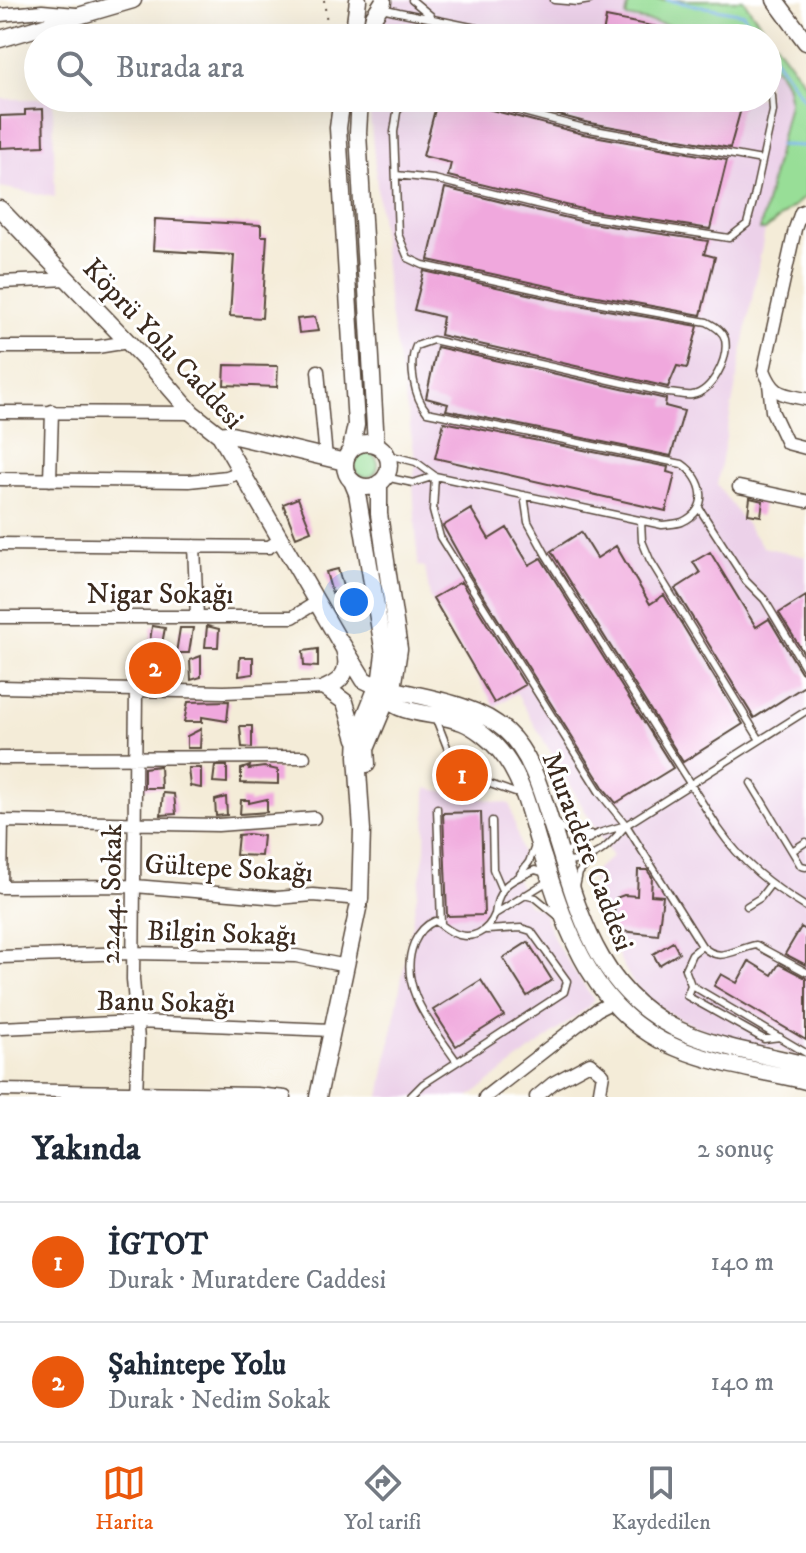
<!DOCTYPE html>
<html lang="tr">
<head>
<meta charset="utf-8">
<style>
	:root { --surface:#fff; --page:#f2f2f3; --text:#1f2937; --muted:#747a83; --line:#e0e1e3; --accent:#ea580c }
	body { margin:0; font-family:"IM FELL DW Pica",serif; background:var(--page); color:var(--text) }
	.you { position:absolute; left:354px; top:602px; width:28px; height:28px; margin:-20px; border:6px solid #fff; border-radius:50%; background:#1a73e8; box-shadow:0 0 0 12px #1a73e833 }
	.badge { display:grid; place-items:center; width:52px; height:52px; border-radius:50%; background:var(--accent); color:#fff; font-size:26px; font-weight:700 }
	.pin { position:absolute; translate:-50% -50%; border:4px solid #fff; box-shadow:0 2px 8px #0006 }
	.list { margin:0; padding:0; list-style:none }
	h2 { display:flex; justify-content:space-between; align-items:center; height:104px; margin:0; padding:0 32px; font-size:34px }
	h2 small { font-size:26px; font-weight:400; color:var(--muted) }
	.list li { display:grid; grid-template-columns:52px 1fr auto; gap:24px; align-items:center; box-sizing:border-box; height:120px; padding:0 32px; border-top:2px solid var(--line) }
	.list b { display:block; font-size:30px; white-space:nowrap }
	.list p { margin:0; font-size:26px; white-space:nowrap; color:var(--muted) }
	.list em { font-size:26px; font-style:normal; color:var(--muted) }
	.icon { flex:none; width:44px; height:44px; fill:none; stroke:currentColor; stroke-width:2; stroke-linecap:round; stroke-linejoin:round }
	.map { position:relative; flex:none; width:806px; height:1097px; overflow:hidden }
	.search { position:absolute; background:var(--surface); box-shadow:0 8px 32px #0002; left:24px; right:24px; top:24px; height:88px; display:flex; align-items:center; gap:20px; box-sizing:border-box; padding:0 28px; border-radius:44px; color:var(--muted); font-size:30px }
	.sheet { height:344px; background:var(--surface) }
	nav { display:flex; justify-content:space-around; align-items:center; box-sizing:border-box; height:112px; border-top:2px solid var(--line); background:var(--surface); font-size:22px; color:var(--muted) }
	nav a { display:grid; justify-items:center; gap:4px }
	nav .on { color:var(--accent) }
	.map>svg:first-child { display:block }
</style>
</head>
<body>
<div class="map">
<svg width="806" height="1097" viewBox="0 0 806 1097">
	<rect width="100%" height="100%" fill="#fff"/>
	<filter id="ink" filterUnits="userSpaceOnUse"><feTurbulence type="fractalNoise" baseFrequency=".0125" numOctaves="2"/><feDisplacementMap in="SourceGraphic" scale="16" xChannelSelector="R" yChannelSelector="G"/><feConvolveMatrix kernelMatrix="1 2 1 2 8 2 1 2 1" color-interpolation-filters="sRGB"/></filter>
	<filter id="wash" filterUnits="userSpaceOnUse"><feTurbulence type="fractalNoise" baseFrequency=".006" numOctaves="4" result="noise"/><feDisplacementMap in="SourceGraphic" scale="32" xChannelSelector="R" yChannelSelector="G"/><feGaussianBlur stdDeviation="1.8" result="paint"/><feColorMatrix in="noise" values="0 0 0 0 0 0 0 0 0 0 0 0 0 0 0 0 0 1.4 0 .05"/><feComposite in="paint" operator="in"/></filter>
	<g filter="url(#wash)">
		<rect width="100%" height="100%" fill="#f4ecd8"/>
		<path fill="#ecd1e9" d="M394,0H743L806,85V196L765,230L717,485L763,547L806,557V1059L705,1030L679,1019L655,1004L633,983L620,960L598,904L592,879L596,869L612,857L516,693L495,707L430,598L425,567L418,566L413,483L416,462L389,307L370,115L372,98H768V38H380L386,9Z
			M0,99H53L55,197L0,187Z
			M426,788L510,804L523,858L512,868L528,905L542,910L557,945L594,1000L587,1008L469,1097H380L425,851Z"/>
		<path fill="#98de97" stroke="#6a845a" stroke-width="2" d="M629,0H743L806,85V196L765,230H760L789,103C789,86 783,71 768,63V38H737L626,17Z
			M354 465a12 12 0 1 1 24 0a12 12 0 1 1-24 0Z"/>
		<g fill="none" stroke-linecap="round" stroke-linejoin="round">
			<path stroke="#81b7f0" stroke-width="3" d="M667,0L743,14L760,38
				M768,49L806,102
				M779,145L806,146"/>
		</g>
		<g id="blocks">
			<path fill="#f0a8dd" d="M606,17L693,34L692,38H623L603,34Z
				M438,98H464L468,104L583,134L727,160L710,229L586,210L448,176L451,163L423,156Z
				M494,98H744L730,148L585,122Z
				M43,109L44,146L0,148V116L25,115V110Z
				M445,188L584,222L708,241L704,254L715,257L701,315L575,292L428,260Z
				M155,219L261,225V236H267L262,318L230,316L234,255L153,250Z
				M424,271L573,304L698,326L687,368L677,366L668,387L440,335L443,317L414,310Z
				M315,317L318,331L299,333L297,319Z
				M437,347L666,399L665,406L684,411L671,456L446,410L448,404L426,398Z
				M225,365L278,366L277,387L224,385Z
				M444,422L668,467L667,472L675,474L666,511L435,458Z
				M298,498L311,531L296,537L283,504Z
				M750,498L763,501L761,516L748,514Z
				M471,509L489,539L507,528L529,565L541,558L673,768L616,803L605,790L471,576L443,526Z
				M581,532L597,558L616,546L650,604L664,595L743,724L683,762L551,551Z
				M710,552L756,627L769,619L801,672L806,675V685L754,718L675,589L700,573L693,562Z
				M338,569L344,590L332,593L326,572Z
				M461,582L525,685L494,703L433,598Z
				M806,596V657L779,613Z
				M152,626L165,628L161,649H149Z
				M207,626L219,629L218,647H205Z
				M180,628H193L189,653H176Z
				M318,649V667L304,666L303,651Z
				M201,656V677L191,680L190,660Z
				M240,657H253V674L239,676Z
				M229,701L227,721L202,717V722H184L188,702Z
				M240,726H252V748L242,747Z
				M201,729L200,748H187V736Z
				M160,766L161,788H144V768Z
				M215,766H227V783L213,782Z
				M250,766L249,769L264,767L278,770V784L241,783V769Z
				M188,768H201V788L190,786Z
				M163,793L174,794L176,814L161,815Z
				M226,797L227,815L216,816L215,800Z
				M267,799V812L240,814L241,800H249V803Z
				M481,812L484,915L447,916L443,813Z
				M248,834L263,836L261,856L236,855L238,835Z
				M638,870H647L652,877L651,895L663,896L658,935L612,930L616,898L624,895L637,896Z
				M801,927L806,930V965L785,954Z
				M528,942L552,980L527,996L503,958Z
				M673,942L679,953L659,965L653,954Z
				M749,961L772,975L779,964L806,978V1040L714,986L721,974L737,983Z
				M481,980L504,1016L456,1046L433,1010Z"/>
		</g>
	</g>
	<g filter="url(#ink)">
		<use href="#blocks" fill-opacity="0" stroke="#57473a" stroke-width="2"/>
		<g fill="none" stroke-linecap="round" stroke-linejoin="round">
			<defs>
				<path id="lane" d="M412,0L431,16
					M554,0L578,2L590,0
					M380,11L386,9L399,12L525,38
					M470,98L584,128L762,160
					M396,175L434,179L585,216L729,238L747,224L754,198L773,111L772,96L768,87
					M385,454L416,462L435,476L662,525C668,524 677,524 682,522C711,509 704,479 682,464L427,412C414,397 408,364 416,346L433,340L667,393C674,393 684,396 692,395C712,392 729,359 725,339C723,331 715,326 707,322L574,298L423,265L408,258L398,234L394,132L397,112L406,98
					M435,476L433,511L440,537L600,793L626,825L702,946C720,964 734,949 756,945L806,972
					M385,477L413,483L435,476
					M524,495L528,522L546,555L718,828C742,863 770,885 806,907
					M699,508L746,581L764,599L806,669
					M641,521L642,541L650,560L760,740
					M436,719L449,752L490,784L521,795
					M751,783L801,866L806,867
					M437,808L441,924
					M492,821L493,869L502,890
					M556,822C566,834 576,837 591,834
					M626,825L806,711
					M792,851L806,842
					M561,855L599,833L626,825C606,850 597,858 564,863
					M545,873L535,870C510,880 498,885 495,914L550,880
					M520,874L529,862L535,846
					M576,887L579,873L591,859
					M524,895L536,898L558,916
					M747,906L760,898L770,885
					M702,946L692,954L685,969L691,985L806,1053
					M691,985L687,996L764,1039L780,1037
					M457,1062L564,992L567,981L531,931L521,928L487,930
					M410,1097L423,1084L457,1062C434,1028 396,987 414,943C418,934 425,925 435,921C441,924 446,929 452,932C471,942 488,932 495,914"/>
				<path id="street" d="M0,15L42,11L76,14
					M806,210L801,212L795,229L764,370C774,395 781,394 806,399
					M0,282L69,279
					M0,347H97L128,342
					M318,371L326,458
					M769,384L772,411L787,443L806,448
					M0,412L192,413
					M0,479L189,481L227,477L241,472
					M50,480L52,411
					M739,487L806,501
					M0,544L269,547L280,540
					M194,546L197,617
					M0,617H293L317,602
					M0,687L224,692L326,688
					M0,758L304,757
					M0,821L218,825L314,818
					M0,887L135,886L277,898L313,895L360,899
					M1,887L2,821
					M0,957L133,953L296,956L347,966
					M0,1028L137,1022L331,1030
					M0,1090L257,1094L285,1097
					M136,1097L138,1040L133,979L136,691
					M485,1097L597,1010L613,1002
					M536,1097L553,1083L590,1063L603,1074L599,1097"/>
				<path id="secondary" d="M775,0L806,42
					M353,38L358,0
					M369,38L374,16L383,2
					M0,39L133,0
					M342,98L338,128L356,425L351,449
					M360,98L358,133L376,445
					M0,209L151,366L192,413L220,435L344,649C350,668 345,680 326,688
					M220,435L227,434L345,462
					M345 465a22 22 0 1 1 44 0a22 22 0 1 1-44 0Z
					M342,644L364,680C375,686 387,688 399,691C434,699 479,706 506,731C533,756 542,795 553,829C579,912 598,998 688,1034C725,1049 767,1055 806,1065
					M377,685C392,719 432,710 462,722C475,727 491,740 500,751C525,780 531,822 543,857C567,933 595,1015 677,1048C717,1065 764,1071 806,1081
					M326,688L345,702L356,739
					M367,764L366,749L394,682L399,649L379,514V483
					M318,1097L360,899L362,830L357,756L358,734L381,677L384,654L357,493L352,481"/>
			</defs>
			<use href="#lane" stroke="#57473a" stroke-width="9"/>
			<use href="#street" stroke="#57473a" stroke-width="15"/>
			<use href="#secondary" stroke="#57473a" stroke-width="19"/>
			<path stroke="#57473a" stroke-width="2" stroke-dasharray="2 6" stroke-linecap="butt" d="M324,0L329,38"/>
			<use href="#lane" stroke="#fff" stroke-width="6"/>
			<use href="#street" stroke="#fff" stroke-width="12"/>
			<use href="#secondary" stroke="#fff" stroke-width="16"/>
		</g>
	</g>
	<g text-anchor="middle" stroke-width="6" stroke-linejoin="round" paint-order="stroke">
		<g font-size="28" fill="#3b2a1e" stroke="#fff">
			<text transform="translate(164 343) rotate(47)" y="10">Köprü Yolu Caddesi</text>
			<text x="160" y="603">Nigar Sokağı</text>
			<text transform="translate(589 851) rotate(69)" y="10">Muratdere Caddesi</text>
			<text transform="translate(229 867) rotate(3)" y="10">Gültepe Sokağı</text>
			<text transform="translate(110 894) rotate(-89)" y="10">2244. Sokak</text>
			<text transform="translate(222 932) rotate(2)" y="10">Bilgin Sokağı</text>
			<text transform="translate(166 1001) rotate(1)" y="10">Banu Sokağı</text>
		</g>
	</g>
</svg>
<div class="you"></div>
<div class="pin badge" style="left:462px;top:775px">1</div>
<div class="pin badge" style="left:155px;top:668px">2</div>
<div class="search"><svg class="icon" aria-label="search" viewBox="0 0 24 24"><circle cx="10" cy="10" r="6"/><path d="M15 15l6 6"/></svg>Burada ara</div>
</div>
<section class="sheet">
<h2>Yakında<small>2 sonuç</small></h2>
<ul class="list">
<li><span class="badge">1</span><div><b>İGTOT</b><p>Durak · Muratdere Caddesi</p></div><em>140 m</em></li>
<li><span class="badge">2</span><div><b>Şahintepe Yolu</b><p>Durak · Nedim Sokak</p></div><em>140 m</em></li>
</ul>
</section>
<nav>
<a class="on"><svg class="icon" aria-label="map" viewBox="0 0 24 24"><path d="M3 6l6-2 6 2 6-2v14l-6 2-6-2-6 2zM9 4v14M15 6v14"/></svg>Harita</a>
<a><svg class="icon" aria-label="directions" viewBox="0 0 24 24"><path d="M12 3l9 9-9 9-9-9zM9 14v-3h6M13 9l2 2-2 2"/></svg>Yol tarifi</a>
<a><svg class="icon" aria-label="saved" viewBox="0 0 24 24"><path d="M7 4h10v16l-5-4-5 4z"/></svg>Kaydedilen</a>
</nav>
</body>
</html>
